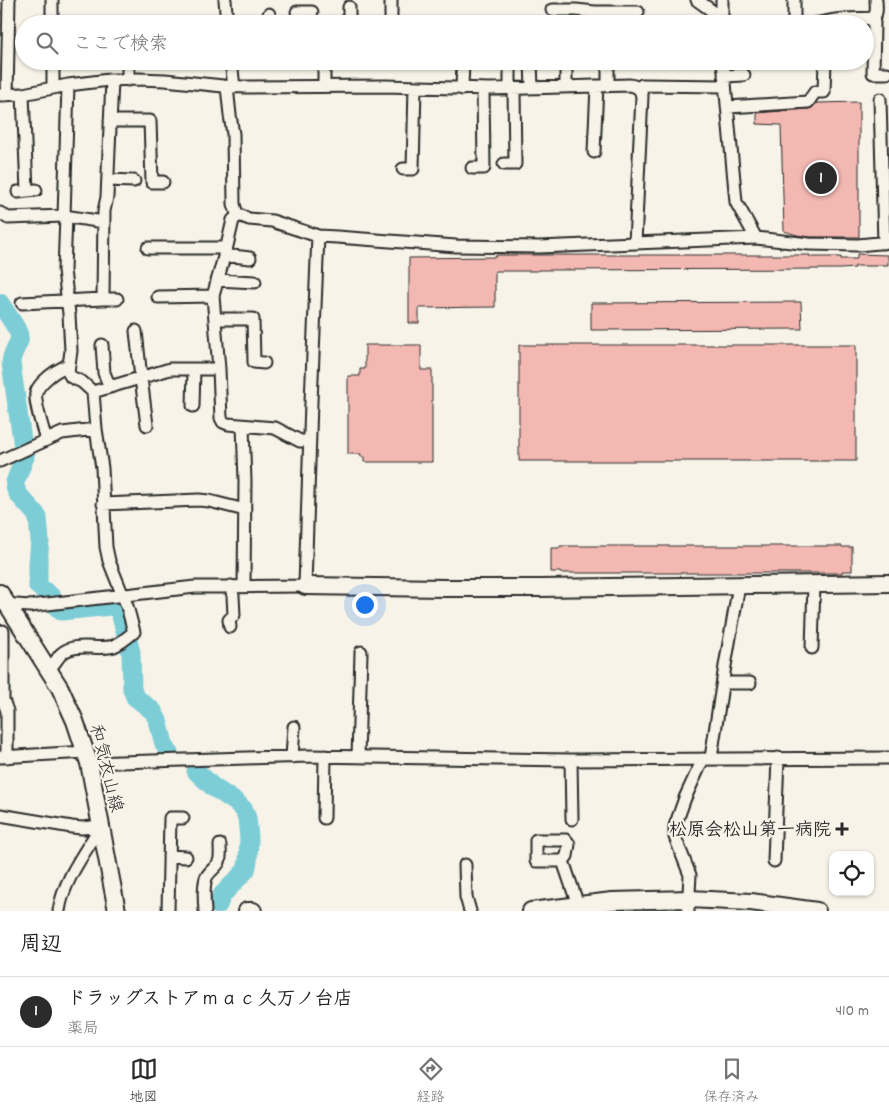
<!DOCTYPE html>
<html lang="ja">
<head>
<meta charset="utf-8">
<style>
	:root { --surface:#fff; --page:#f2f2f2; --text:#202124; --muted:#757577; --line:#e0e0e0; --accent:#2b2b2b }
	body { margin:0; font-family:Dekko,"Klee One",sans-serif; background:var(--page); color:var(--text) }
	.controls { position:absolute; right:15px; bottom:15px; display:grid; overflow:hidden; border-radius:10px; box-shadow:0 1px 4px #0004 }
	.controls button { width:45px; height:45px; display:grid; place-items:center; padding:0; border:0; border-bottom:1px solid var(--line); background:var(--surface); color:var(--text); font:25px sans-serif }
	.you { position:absolute; left:364px; top:604px; width:18px; height:18px; margin:-12px; border:4px solid #fff; border-radius:50%; background:#1a73e8; box-shadow:0 0 0 8px #1a73e833 }
	.badge { display:grid; place-items:center; width:32px; height:32px; border-radius:50%; background:var(--accent); color:#fff; font-size:16px; font-weight:700 }
	.pin { position:absolute; translate:-50% -50%; border:2px solid #fff; box-shadow:0 1px 5px #0006 }
	.list { margin:0; padding:0; list-style:none }
	h2 { display:flex; justify-content:space-between; align-items:center; height:65px; margin:0; padding:0 20px; font-size:21px }
	h2 small { font-size:16px; font-weight:400; color:var(--muted) }
	.list li { display:grid; grid-template-columns:32px 1fr auto; gap:15px; align-items:center; box-sizing:border-box; height:70px; padding:0 20px; border-top:1px solid var(--line) }
	.list b { display:block; font-size:19px; white-space:nowrap }
	.list p { margin:0; font-size:16px; white-space:nowrap; color:var(--muted) }
	.list em { font-size:16px; font-style:normal; color:var(--muted) }
	.icon { flex:none; width:28px; height:28px; fill:none; stroke:currentColor; stroke-width:2; stroke-linecap:round; stroke-linejoin:round }
	.map { position:relative; flex:none; width:889px; height:911px; overflow:hidden }
	.search { position:absolute; background:var(--surface); box-shadow:0 1px 4px #0004; left:15px; right:15px; top:15px; height:55px; display:flex; align-items:center; gap:12px; box-sizing:border-box; padding:0 18px; border-radius:28px; color:var(--muted); font-size:19px }
	.sheet { height:135px; background:var(--surface) }
	nav { display:flex; justify-content:space-around; align-items:center; box-sizing:border-box; height:70px; border-top:1px solid var(--line); background:var(--surface); font-size:14px; color:var(--muted) }
	nav a { display:grid; justify-items:center; gap:2px }
	nav .on { color:var(--accent) }
	.map>svg:first-child { display:block }
</style>
</head>
<body>
<div class="map">
<svg width="889" height="911" viewBox="0 0 889 911">
	<rect width="100%" height="100%" fill="#f7f3e8"/>
	<filter id="ink" filterUnits="userSpaceOnUse"><feTurbulence type="fractalNoise" baseFrequency=".02" numOctaves="2"/><feDisplacementMap in="SourceGraphic" scale="10" xChannelSelector="R" yChannelSelector="G"/><feConvolveMatrix kernelMatrix="1 2 1 2 8 2 1 2 1" color-interpolation-filters="sRGB"/></filter>
	<g filter="url(#ink)">
		<g fill="none" stroke-linecap="round" stroke-linejoin="round">
			<path stroke="#7dcdd6" stroke-width="19" d="M0,303C5,312 22,332 19,341C15,351 12,352 11,363L23,447
				M25,454V457L15,482V487L18,494L35,513L38,518L40,541L38,563V586L52,597
				M58,608L61,611L111,606L119,609L126,634
				M128,640L131,653L132,689L135,697L153,711L158,721L164,744L169,753
				M196,771L213,787L237,803L244,810L247,818L249,838L248,861L246,870L222,895L218,905"/>
		</g>
		<path fill="#f3b8b2" stroke="#2b2b2b" d="M859,102V237H810L797,235L784,231L781,125L757,124V113L808,109L812,108L817,103Z
			M857,254L888,255V265H876V266H855V268L841,269L538,270V271H495V307L419,308V323H409V258L496,257V255H810V257H841V259H857Z
			M801,302L802,329L591,330V303Z
			M365,345H421V370H432V462H364V457H361V454H348V376H360V369H365Z
			M519,345H856V461H519Z
			M560,546H842V547H852V571H842V573H560V572H551V548H560Z"/>
		<g fill="none" stroke-linecap="round" stroke-linejoin="round">
			<defs>
				<path id="street" d="M52,0V24
					M225,0L227,24
					M697,0L722,18
					M794,0V24
					M349,7V24
					M552,10H576L595,12H638
					M297,12H312
					M873,18L874,23L873,73H887
					M722,23V0
					M269,24V14
					M391,24V0
					M813,24C824,23 834,19 845,19C854,18 863,19 873,18C878,13 876,6 876,0
					M53,61V88
					M231,61L234,87
					M531,61L532,88
					M566,61V87
					M608,61V85
					M723,61L736,202L756,238
					M724,76L744,75
					M128,80V61
					M324,86V61
					M227,87L230,115L233,134L234,204L236,211L239,215L249,219L272,221L318,236
					M638,88L642,85L725,86
					M462,89L463,61
					M510,89V61
					M23,94L27,191
					M0,95L23,94L68,85L109,80L138,79L165,80L223,86L246,87L385,86L489,89L629,85C637,86 640,88 642,96L635,243
					M7,95L9,0
					M880,99L884,243
					M728,107L808,102L815,92H824L825,61
					M110,121H150L152,182H163
					M594,152L597,86
					M504,164H515L514,89
					M472,168H484L483,89
					M403,169H413L415,87
					M108,180L134,181
					M18,192L36,190
					M0,213L8,218L64,216L104,222
					M64,216L68,85
					M66,216L64,270L69,314L71,351L68,372L71,377L82,382L93,392
					M148,248H226
					M224,255L250,258
					M217,280L255,282
					M158,297L213,296
					M103,299L104,211L107,197L112,80
					M22,303L103,299H117
					M215,319H253L254,362L264,363
					M136,331L141,378L147,425
					M102,345L104,373L110,387
					M219,369L221,418L223,422L228,424L275,428L300,441H309
					M193,406L194,369
					M243,426L245,481L244,586
					M96,429L93,392L170,369H219L213,296L227,246L233,220L239,215
					M46,440C43,429 34,402 36,393C38,385 49,376 55,372C60,369 64,367 69,364
					M0,461L62,433L96,429L102,468L106,547L109,561L127,606L134,632C128,637 121,643 114,646C98,651 75,641 61,654C57,659 53,665 49,670
					M103,504L199,500L209,501L245,510
					M2,604L30,606L195,587L305,586L311,402L318,236L337,237L456,246L539,247L756,238L809,244L858,245L889,242
					M230,627L229,620L234,615L233,596L231,586
					M3,631V700L7,711V757
					M812,648L814,584
					M723,683H750
					M0,757L86,752
					M292,757L294,727
					M358,757L361,652
					M711,758L725,666L739,585
					M571,760L572,819
					M89,763L308,756L571,760L889,758
					M0,815L72,827L82,828L101,826C85,852 63,881 59,911
					M324,818L325,756
					M169,856L186,857
					M563,861L567,856L569,844L566,840H536V861H563L578,905
					M774,861L778,758
					M465,865L466,897L470,911
					M168,911L170,818H183
					M205,911C204,900 203,888 206,878C209,871 216,868 219,862C221,857 220,851 220,845
					M688,911L690,875L675,837V826L685,798L703,759"/>
				<path id="secondary" d="M305,586L445,588H540L889,583
					M0,593L60,688L75,721L89,763L117,911
					M247,911H253
					M531,911L612,901L689,899L751,902L817,911"/>
			</defs>
			<use href="#street" stroke="#2b2b2b" stroke-width="15"/>
			<use href="#secondary" stroke="#2b2b2b" stroke-width="20"/>
			<use href="#street" stroke="#f7f3e8" stroke-width="11"/>
			<use href="#secondary" stroke="#f7f3e8" stroke-width="16"/>
		</g>
	</g>
	<path fill="#2b2b2b" stroke="#f7f3e8" stroke-width="2" d="M839.5 821.5h5v5h5v5h-5v5h-5v-5h-5v-5h5z"/>
	<g text-anchor="middle" stroke-width="4.5" stroke-linejoin="round" paint-order="stroke">
		<g font-size="18" fill="#2b2b2b" stroke="#f7f3e8">
			<text transform="translate(107 768) rotate(76)" y="6">和気衣山線</text>
		</g>
		<g font-size="18" font-weight="bold" fill="#2b2b2b" stroke="#f7f3e8" text-anchor="end">
			<text x="831" y="835">松原会松山第一病院</text>
		</g>
	</g>
</svg>
<div class="controls">
<button><svg class="icon" aria-label="locate" viewBox="0 0 24 24"><circle cx="12" cy="12" r="6"/><path d="M12 2v4M12 18v4M2 12h4M18 12h4"/></svg></button>
</div>
<div class="you"></div>
<div class="pin badge" style="left:821px;top:178px">1</div>
<div class="search"><svg class="icon" aria-label="search" viewBox="0 0 24 24"><circle cx="10" cy="10" r="6"/><path d="M15 15l6 6"/></svg>ここで検索</div>
</div>
<section class="sheet">
<h2>周辺<small></small></h2>
<ul class="list">
<li><span class="badge">1</span><div><b>ドラッグストアｍａｃ久万ノ台店</b><p>薬局</p></div><em>410 m</em></li>
</ul>
</section>
<nav>
<a class="on"><svg class="icon" aria-label="map" viewBox="0 0 24 24"><path d="M3 6l6-2 6 2 6-2v14l-6 2-6-2-6 2zM9 4v14M15 6v14"/></svg>地図</a>
<a><svg class="icon" aria-label="directions" viewBox="0 0 24 24"><path d="M12 3l9 9-9 9-9-9zM9 14v-3h6M13 9l2 2-2 2"/></svg>経路</a>
<a><svg class="icon" aria-label="saved" viewBox="0 0 24 24"><path d="M7 4h10v16l-5-4-5 4z"/></svg>保存済み</a>
</nav>
</body>
</html>
